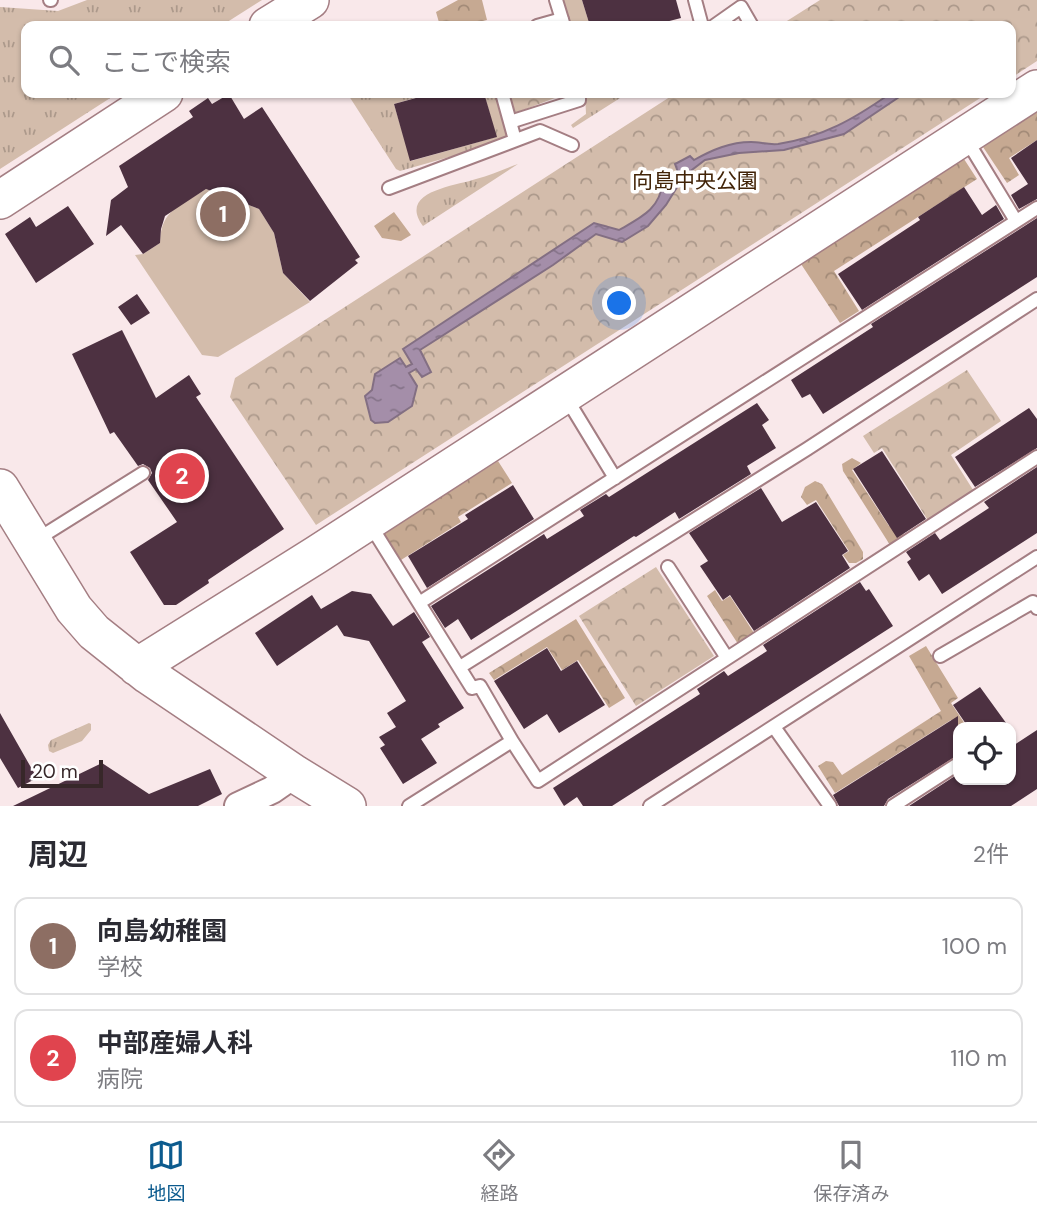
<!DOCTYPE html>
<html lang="ja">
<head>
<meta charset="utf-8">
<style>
	:root { --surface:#fff; --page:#f7f7f7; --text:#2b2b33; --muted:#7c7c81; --line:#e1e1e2; --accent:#0c5b8e }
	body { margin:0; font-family:"DM Sans","Noto Sans JP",sans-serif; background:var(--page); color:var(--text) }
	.controls { position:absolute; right:21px; bottom:21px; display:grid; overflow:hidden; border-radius:14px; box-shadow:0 2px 5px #0004 }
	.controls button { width:63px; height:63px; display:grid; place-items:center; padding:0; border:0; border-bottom:2px solid var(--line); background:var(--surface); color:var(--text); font:35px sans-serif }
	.scale { position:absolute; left:21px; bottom:18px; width:82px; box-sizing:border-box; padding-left:7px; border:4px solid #372729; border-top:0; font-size:19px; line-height:24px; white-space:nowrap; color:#372729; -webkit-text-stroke:5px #fff; paint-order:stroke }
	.you { position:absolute; left:620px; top:304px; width:24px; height:24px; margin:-18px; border:5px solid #fff; border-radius:50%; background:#1a73e8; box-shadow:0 0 0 10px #1a73e833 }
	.badge { display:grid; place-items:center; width:46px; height:46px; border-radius:50%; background:var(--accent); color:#fff; font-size:23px; font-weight:700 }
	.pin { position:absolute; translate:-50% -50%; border:4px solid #fff; box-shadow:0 2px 7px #0006 }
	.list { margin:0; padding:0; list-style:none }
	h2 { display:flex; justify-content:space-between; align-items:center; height:91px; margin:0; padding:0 28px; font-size:30px }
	h2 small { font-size:23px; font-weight:400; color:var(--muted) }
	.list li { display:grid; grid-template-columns:46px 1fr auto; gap:21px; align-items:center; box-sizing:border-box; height:98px; margin:0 14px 14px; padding:0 14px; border:2px solid var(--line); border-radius:14px }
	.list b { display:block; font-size:26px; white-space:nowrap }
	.list p { margin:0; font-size:23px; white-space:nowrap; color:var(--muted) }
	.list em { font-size:23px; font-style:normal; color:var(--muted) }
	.icon { flex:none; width:38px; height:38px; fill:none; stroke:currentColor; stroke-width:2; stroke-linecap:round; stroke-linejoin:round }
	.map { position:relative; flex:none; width:1037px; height:806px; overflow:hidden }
	.search { position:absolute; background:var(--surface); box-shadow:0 2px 5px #0004; left:21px; right:21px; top:21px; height:77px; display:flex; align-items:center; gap:18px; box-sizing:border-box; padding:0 24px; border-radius:14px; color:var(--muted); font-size:26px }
	.sheet { height:315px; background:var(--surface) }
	nav { display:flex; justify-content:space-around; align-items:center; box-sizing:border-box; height:98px; border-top:2px solid var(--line); background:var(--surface); font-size:19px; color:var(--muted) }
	nav a { display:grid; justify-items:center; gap:4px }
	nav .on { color:var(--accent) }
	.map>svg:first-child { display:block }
</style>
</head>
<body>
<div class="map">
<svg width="1037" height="806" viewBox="0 0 1037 806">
	<defs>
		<pattern id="grass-tufts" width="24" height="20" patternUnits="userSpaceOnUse" patternTransform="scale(1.75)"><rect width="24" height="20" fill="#d3bcab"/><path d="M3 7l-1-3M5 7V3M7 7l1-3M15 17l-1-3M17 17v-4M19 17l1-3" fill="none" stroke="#ac998b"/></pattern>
		<pattern id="forest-crowns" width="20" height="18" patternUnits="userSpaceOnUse" patternTransform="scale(1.75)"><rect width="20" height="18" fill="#c6a992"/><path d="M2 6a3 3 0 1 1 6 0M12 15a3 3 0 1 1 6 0" fill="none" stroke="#a28a77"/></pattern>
		<pattern id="park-crowns" width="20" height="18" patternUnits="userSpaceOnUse" patternTransform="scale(1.75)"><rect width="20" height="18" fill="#d3bcab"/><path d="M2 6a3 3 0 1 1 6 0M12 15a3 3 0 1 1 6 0" fill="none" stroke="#ac998b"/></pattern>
		<pattern id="water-ripples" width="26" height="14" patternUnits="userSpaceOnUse" patternTransform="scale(1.75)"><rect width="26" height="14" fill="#a48ea9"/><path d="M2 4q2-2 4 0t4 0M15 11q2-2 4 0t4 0" fill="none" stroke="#86748a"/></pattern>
	</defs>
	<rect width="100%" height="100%" fill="#f9e8ea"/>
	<path fill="url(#grass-tufts)" d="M87,0H262L221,26H26V93H118L0,169V7L58,11Z
		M563,0H582L590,26H571Z
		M347,93H424L425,95L394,104L411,161L496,137L484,93H498L510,135L488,146L400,171L396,169Z
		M585,93H628L573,128L571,125L586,114Z
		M518,164L423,226C397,191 456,186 476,179C491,175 504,169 518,164Z
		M89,723L91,724V730L82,741L53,753L49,751L48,745L51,740Z"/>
	<path fill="url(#forest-crowns)" d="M458,0H482L487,20L463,26H440L436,12Z
		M1037,112V140L1009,158L1019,175L1007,183L983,147Z
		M964,159L977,179L834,271L859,311L840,323L801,264Z
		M394,212L411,235L401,241L382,238L374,226Z
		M852,458L861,463L852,470L889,526L899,521L904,527L903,537L890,545L843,471L842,464Z
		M498,461L512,483L458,517L461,522L401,560L384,533Z
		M815,481L822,484L863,552V559L856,563H849L843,555L849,551L816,500L807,505L801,497L805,487Z
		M715,590L722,601L730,596L754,633L738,644L707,596Z
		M576,619L625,698L609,708L578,660L562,670L547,647L494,680L489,673Z
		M926,646L958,698L951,703L967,727H958V729L951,720L835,793L818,766L826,761L833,762L842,775L941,711L909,656Z"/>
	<path fill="url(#park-crowns)" d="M820,0H1037V61L1011,78V26H779Z
		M505,93H568L510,115Z
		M676,93H988L316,525L230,397L235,378Z
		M967,370L1001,421L951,455L975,493L929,522L882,448L874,453L863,436Z
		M656,567L714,656L636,706L579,616Z"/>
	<path fill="#d3bcab" d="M206,189L259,209L274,233L283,273L310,302L218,357L202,355L135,255L143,254L160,243C161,209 180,206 206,189Z"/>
	<path fill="url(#water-ripples)" stroke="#836f83" stroke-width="2" d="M891,93H905L844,134L784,150L739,153L705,160L684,176L666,205L648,226L622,242L596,234L553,265L420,350L431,372L422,377L416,369L409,373L417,386L412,406L388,422L375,423L371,420L365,396L372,390L375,374L400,358L406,367L412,364L403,349L594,223L619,230C642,217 660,209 663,181L678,172L675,164L690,156L694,160C712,150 730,142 751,142C760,142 768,145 778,144C823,137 854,119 891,93Z"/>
	<path fill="#4d3141" d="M582,0H676L681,18L650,26H590Z
		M434,93H484L497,137L410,161L394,104Z
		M229,94L244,119L262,107L360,257L355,260L358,263L310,301L283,273L274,233L259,209L206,189L165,216L161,229L160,243L143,254L121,225L106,236L111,200L128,187L119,166L193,117L189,111L208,98L212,104Z
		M1037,140V199L1019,209L1011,195L1028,184L1011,158Z
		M964,187L982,215L996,205L1004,219L862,310L838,274L920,220L918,217Z
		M68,206L94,244L36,283L5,234L30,217L36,227Z
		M1037,218V277L823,414L810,394L802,398L791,380L873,327L871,324Z
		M137,294L150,313L131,325L118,307Z
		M122,330L156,398L189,375L201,394L196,397L284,529L208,580L209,583L176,605H164L130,552L177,522L148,480L152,473L150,468L143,464L138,466L114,432L110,434L72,354Z
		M757,403L769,420L762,425L776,448L747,466L751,474L679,519L675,512L636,537L634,536L471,640L458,619L445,628L431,606L544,534L547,539L584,516L580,510L606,494L609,497Z
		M1029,408L1037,419V448L975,487L955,457Z
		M882,451L926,519L897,538L853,469Z
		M1037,467V533L942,594L929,574L919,581L907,562L911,559L906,552L935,533L940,540L989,508L984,502Z
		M513,485L534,519L427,588L408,556L468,519L465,515Z
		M761,488L782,522L816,502L848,551L842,555L850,568L754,631L730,595L723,600L700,566L708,561L689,533Z
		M860,582L866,591L869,589L893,626L612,806H583L577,797L564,806L553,788L700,694L697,689L724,671L728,676L767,651L763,645Z
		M352,591L371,594L393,626L414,612L430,637L422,642L464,708L438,724L440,727L421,739L437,763L403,784L380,748L385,745L379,737L396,727L387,713L406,701L369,641L344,636L337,625L277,666L255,633L312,595L321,609Z
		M547,648L561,671L577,661L605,705L559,733L547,714L524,729L494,681Z
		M980,687L1009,727H968L953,705Z
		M0,713L37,778L18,788L0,758Z
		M958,716V755L888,799L884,806H839L833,795Z
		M1037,730V789L1011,806H909L958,774V780H1011V747Z
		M102,763L149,794L210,769L222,794L198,806H13Z"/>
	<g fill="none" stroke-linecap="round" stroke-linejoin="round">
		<defs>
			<path id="lane" d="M50,0H51
				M556,0L564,26
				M695,0L702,26
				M537,26L562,19
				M714,26L741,7L752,26
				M502,93L515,140
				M510,122L579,100V93
				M974,152L1016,221
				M389,188L540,131L572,145
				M573,409L615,478
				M376,534L472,688L480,686L512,741
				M36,540L143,473
				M668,567L727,658
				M419,603L1037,208
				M940,656L1033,602L1037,608
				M460,667L807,449L1037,299
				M774,727L830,806
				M409,806L512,741L538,781L1037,457
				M650,806L1037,557
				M893,806L958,764"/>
			<path id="street" d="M238,806L272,790L295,774"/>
			<path id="secondary" d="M268,26L310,0
				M0,200L164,93
				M0,488L74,609L94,632L148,675L295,774L347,806
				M137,667L316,555L1037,89"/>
		</defs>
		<use href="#lane" stroke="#a47e83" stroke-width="16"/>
		<use href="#street" stroke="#a47e83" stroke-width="30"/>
		<use href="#secondary" stroke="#a47e83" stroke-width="40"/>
		<use href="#lane" stroke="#fff" stroke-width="12"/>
		<use href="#street" stroke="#fff" stroke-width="26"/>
		<use href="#secondary" stroke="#fff" stroke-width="37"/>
	</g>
	<g text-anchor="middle" stroke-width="7" stroke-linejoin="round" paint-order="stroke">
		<g font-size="21" fill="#412307" stroke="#fff">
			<text x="695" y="188">向島中央公園</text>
		</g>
	</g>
</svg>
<div class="controls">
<button><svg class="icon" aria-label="locate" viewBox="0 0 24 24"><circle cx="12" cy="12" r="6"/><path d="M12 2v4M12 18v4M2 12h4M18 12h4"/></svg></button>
</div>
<div class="scale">20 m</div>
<div class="you"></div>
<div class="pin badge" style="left:223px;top:214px;background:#8d6e63">1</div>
<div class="pin badge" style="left:182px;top:476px;background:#e0444e">2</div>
<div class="search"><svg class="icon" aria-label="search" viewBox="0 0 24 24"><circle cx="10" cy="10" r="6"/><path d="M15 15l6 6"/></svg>ここで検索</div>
</div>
<section class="sheet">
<h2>周辺<small>2件</small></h2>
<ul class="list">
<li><span class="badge" style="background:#8d6e63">1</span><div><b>向島幼稚園</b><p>学校</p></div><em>100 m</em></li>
<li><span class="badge" style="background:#e0444e">2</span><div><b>中部産婦人科</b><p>病院</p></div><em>110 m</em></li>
</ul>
</section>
<nav>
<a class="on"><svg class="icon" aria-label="map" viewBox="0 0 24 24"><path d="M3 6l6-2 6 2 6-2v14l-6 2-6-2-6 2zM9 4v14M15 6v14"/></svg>地図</a>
<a><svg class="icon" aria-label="directions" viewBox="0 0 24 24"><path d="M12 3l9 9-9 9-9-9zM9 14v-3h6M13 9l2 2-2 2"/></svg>経路</a>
<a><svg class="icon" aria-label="saved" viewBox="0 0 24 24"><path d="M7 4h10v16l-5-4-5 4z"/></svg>保存済み</a>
</nav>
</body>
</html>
